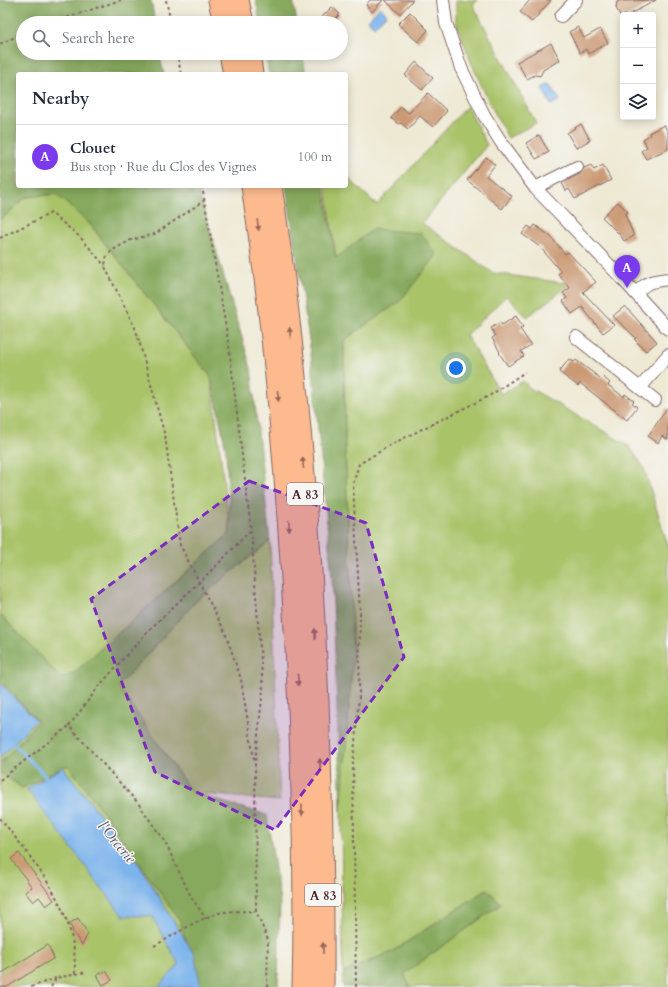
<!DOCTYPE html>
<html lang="en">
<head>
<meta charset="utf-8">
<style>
	:root { --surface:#fff; --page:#f2f2f3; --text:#1f2937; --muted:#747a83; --line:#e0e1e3; --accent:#7c3aed }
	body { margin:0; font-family:Cardo,serif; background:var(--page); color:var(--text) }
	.controls { position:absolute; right:12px; top:12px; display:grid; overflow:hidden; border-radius:4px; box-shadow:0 2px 10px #0003 }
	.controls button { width:36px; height:36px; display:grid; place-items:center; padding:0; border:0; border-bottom:1px solid var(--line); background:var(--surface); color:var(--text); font:20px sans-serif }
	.you { position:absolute; left:456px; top:368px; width:14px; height:14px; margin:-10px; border:3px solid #fff; border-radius:50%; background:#1a73e8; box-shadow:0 0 0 6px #1a73e833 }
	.badge { display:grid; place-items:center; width:26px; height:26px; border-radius:50%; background:var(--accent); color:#fff; font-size:13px; font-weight:700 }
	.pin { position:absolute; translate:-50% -33px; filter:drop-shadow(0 1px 2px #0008) }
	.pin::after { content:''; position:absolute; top:21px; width:14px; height:12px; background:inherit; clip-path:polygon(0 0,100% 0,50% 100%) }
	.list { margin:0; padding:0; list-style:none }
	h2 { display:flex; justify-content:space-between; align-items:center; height:52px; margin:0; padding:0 16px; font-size:17px }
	h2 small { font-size:13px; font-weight:400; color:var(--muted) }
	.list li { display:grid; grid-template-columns:26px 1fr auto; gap:12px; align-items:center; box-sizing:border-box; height:64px; padding:0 16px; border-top:1px solid var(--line) }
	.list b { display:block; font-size:15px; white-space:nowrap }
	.list p { margin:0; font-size:13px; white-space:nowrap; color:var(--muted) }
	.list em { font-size:13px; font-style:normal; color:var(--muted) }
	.icon { flex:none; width:22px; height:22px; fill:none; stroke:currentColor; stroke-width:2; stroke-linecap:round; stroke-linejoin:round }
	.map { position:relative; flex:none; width:668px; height:987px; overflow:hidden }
	.search { position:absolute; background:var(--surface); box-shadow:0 2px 10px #0003; left:16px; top:16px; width:332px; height:44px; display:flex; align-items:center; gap:10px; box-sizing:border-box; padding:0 14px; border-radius:22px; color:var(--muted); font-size:15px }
	.panel { position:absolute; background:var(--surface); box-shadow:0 2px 10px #0003; left:16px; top:72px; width:332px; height:116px; border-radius:4px }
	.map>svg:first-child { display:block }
</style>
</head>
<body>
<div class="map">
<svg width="668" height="987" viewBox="0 0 668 987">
	<rect width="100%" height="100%" fill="#f6f6f2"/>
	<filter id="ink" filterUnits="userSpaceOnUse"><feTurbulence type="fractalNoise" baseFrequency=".025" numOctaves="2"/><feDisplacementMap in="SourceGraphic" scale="8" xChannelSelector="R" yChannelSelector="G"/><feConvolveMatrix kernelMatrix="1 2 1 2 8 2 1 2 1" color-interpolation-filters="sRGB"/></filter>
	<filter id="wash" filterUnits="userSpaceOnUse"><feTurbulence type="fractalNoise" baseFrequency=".012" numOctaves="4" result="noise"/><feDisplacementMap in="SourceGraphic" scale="16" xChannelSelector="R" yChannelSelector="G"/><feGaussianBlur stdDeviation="0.9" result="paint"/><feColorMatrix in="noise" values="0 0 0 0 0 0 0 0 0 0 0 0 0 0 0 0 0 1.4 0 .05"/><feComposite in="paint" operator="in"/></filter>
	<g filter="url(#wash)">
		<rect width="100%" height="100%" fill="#eee9d3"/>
		<path fill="#a9c369" stroke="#7a714a" d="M456,0H477L473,5L536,123L508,138L488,100L471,62L456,22Z
			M467,106L487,145L422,223L493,273L571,284L527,317L506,296L466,335L501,394L523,381L530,388L629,446L644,468L668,546V987H410L404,974L500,904L487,889L393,951L343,973L341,811L353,655L345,446L344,340L399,302L336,258L326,186H346V176L377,205Z
			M56,194L89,223L211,377L230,533L74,673L61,679L0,614V220L26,197Z
			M270,541L280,801L192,793L118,686L199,598Z
			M0,680L38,721L0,764Z
			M68,765L104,813L180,921L200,987H0V772L22,788Z"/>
		<path fill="#86a95d" stroke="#686444" d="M0,0H151L155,23H23V53H159L164,74H18V186H197L251,368L270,541L199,598L118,686L192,793L267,815L280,902L278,987H200L180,921L104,813L68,765L22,788L0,772V764L38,721L0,680V614L62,679L74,673L230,533L226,450L211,377L89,223L56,194L26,197L0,220Z
			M256,0H293L297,23H260Z
			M265,53H302L306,74H269Z
			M286,186H324L336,258L373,229L421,233L437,255L399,302L344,340L345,446L353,655L341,811L332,577L311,353Z
			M487,889L501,904L404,974L410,987H343V973L393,951Z"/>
		<path fill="#7cb4ec" stroke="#636a8c" d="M380,7L387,14L374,27L368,20Z
			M550,84L560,100L551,105L542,88Z
			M0,683L36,720L0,758Z
			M63,767L140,866L194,954L201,987H158L179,965L152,916H123L27,789Z"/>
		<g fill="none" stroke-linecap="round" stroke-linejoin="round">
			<path stroke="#7cb4ec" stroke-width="3.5" d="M10,740L48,779"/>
		</g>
		<g id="blocks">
			<path fill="#cb9a74" d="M370,0H383L372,12L366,5Z
				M385,0H413L400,14Z
				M530,0H551L532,22L520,12Z
				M621,0L624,1L656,0L629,15H623L622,19L616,8L617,2Z
				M332,7L340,14L331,23H316Z
				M410,12L428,30L418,42L398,24Z
				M578,27L584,38L600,29L608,43L588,54L586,49L580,53L569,32Z
				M551,43L560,60L543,70L540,76L535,75L527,79L517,62Z
				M416,62L433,78L422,90L405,75Z
				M428,93L447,111L433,127L420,116L408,129L401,123L399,124L391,118L401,107L409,113Z
				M581,124L590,140L576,148L567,133Z
				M664,125L668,132V149L646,159L641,151L647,147L643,139L650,135L649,133Z
				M539,135L549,152L536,159L526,143Z
				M486,157L495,165L486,176L512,196L502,209L467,180Z
				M591,165L594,170L603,165L611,180L575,199L569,189L566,191L562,183L580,174L584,168Z
				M618,202L628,212L625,214L634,236L624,241L621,236L602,217Z
				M535,225L550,236L565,254L568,252L596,282L583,292L614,325L603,333L582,307L572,314L563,301L567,298L563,293L570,288L558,274L561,272L540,247L522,234L528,226L532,229Z
				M625,306L657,342L646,351L634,339L636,338L613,316Z
				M516,316L523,327L520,329L531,345L521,351L524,356L508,366L499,353L500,352L492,338L495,336L491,328L500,322L502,325Z
				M569,359L574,362L576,360L600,378L602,376L610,383L608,385L624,397L625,394L634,401L632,403L637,407L627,420L580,383L578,386L559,372Z
				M668,407V440L662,436L658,443L648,436Z
				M19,853L54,900L46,906L39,897L33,902L25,892L32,887L11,859Z
				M78,918L88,934L82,945L72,931L73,930L69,924Z
				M48,945L54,958L7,987H0V974Z
				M106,971L112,980L103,985L97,975Z"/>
		</g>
	</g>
	<g filter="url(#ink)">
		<use href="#blocks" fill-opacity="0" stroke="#836666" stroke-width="1"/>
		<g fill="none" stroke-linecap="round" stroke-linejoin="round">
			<defs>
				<path id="street" d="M443,0L446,23L461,68L484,115L501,142L536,189L617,273L668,329
					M561,16L576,0
					M535,188L577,167
					M635,293C651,280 648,282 668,279
					M576,337L655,400
					M640,388L668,355"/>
				<path id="highway" d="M219,0L224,23
					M238,0L243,23
					M230,53L234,74
					M249,53L252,74
					M252,186C276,339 288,493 296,648C302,761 306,874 303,987
					M271,186C286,282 296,378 304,475C318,645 324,816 323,987"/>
			</defs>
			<use href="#street" stroke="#836666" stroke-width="14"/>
			<use href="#highway" stroke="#836666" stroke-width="23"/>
			<path stroke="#836666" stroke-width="2" stroke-dasharray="3 3" stroke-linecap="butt" d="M166,0L171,23
				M50,23L121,0
				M0,44L23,33
				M177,53L181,74
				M202,186L229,346L251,530L263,689L255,763L256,911
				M205,200L155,234L131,240L111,251L106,258L105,267L136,330L165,436L180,545L225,632L241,679L254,760
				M0,238L51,213L80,237L105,266
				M69,726L100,685L150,629L216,566L250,531
				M0,780L69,726L138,803L165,842L191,897L206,919
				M0,818C29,855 65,897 73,944C75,954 75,965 75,975
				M154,946C175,935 195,920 219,913C230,910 244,912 256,911L268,940L267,987
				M31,987L56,978
				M51,987L56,978L87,972
				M356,987L353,765L359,697L360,613L353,484L359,464L394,443L489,396L525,372"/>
			<use href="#street" stroke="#fff" stroke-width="12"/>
			<use href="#highway" stroke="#fcba8e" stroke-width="21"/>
		</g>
		<defs><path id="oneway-solid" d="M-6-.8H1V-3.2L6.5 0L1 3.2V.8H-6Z"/></defs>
		<g fill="#9a6558">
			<use href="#oneway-solid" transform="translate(258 225) rotate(82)"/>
			<use href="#oneway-solid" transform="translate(290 333) rotate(-96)"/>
			<use href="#oneway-solid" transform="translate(278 396) rotate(85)"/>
			<use href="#oneway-solid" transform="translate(303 463) rotate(-95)"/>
			<use href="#oneway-solid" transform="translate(289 526) rotate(86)"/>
			<use href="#oneway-solid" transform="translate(315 634) rotate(-93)"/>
			<use href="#oneway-solid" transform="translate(298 680) rotate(87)"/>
			<use href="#oneway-solid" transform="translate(320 764) rotate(-92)"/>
			<use href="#oneway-solid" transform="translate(302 810) rotate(89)"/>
			<use href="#oneway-solid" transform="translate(323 948) rotate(-90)"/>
		</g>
	</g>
	<path fill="#7b2cbf" fill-opacity="0.2" stroke="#7b2cbf" stroke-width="3" stroke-dasharray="8 5" stroke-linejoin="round" d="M249,481L366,523L404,657L275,830L155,772L91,599Z"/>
	<g text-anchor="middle" stroke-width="3" stroke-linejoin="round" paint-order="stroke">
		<g fill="#f6f6f2" stroke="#7e6067" stroke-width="1">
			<rect x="287" y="483" width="36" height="22" rx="3"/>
			<rect x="305" y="884" width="36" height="22" rx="3"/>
		</g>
		<g font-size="13" font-weight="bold" fill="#4a1f2b">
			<text x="305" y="499">A 83</text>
			<text x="323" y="900">A 83</text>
		</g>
		<g font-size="15" font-style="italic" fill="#5c536f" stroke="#f6f6f2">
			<text transform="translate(117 842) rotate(50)" y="5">l'Orcerie</text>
		</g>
	</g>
</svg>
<div class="controls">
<button>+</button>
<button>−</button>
<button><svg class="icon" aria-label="layers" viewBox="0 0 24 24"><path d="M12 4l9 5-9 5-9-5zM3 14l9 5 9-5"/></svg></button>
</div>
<div class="you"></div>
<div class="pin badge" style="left:627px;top:288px">A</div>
<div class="search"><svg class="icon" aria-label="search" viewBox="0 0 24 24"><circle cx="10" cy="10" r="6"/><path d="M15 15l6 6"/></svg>Search here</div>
<section class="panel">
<h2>Nearby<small></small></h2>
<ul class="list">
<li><span class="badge">A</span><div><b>Clouet</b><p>Bus stop · Rue du Clos des Vignes</p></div><em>100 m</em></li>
</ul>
</section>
</div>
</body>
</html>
